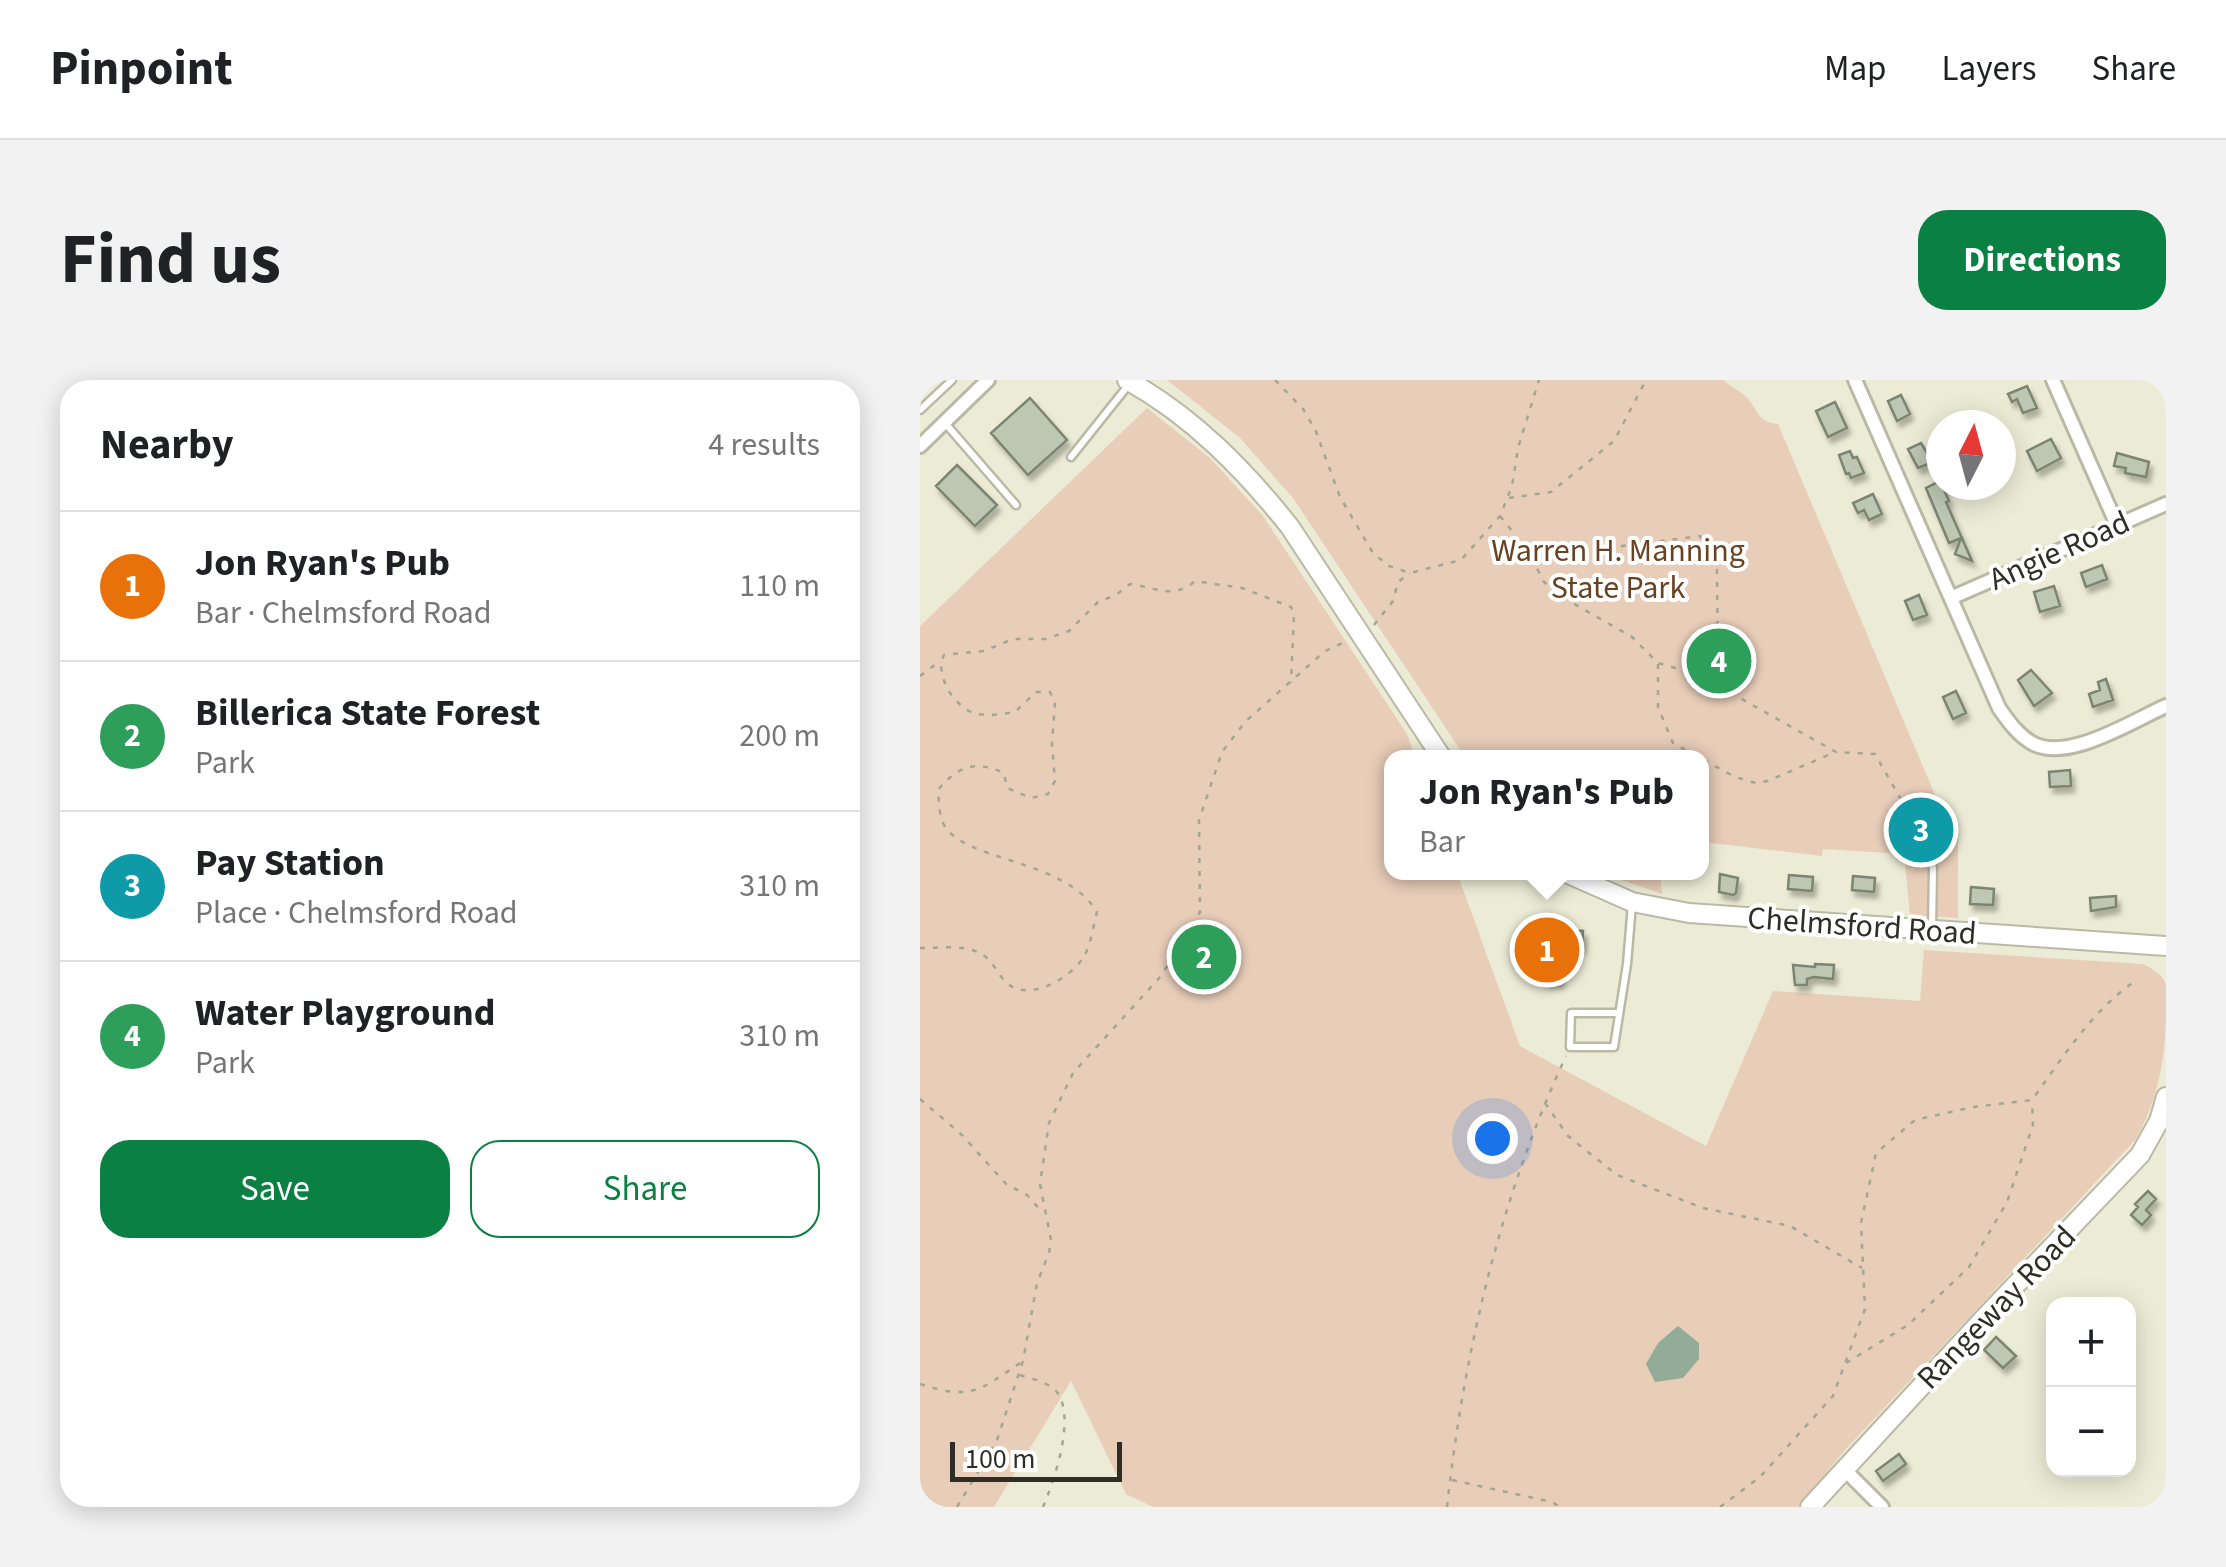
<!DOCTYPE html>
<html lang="en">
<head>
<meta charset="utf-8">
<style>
	:root { --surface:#fff; --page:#f2f2f2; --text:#202124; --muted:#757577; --line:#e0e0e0; --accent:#0b8043 }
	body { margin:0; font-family:"Source Sans 3",sans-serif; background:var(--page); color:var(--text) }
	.controls { position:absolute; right:30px; bottom:30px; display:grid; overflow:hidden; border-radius:20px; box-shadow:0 5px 25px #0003 }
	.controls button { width:90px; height:90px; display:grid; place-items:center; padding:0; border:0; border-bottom:2px solid var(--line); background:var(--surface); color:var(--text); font:50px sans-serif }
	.compass { position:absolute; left:1006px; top:30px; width:90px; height:90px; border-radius:50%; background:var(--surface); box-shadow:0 5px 25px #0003; rotate:6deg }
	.scale { position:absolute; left:30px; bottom:25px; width:172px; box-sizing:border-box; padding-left:10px; border:5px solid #2e2e26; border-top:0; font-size:28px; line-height:35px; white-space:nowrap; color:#2e2e26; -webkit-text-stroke:8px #fff; paint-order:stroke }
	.you { position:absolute; left:572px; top:758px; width:35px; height:35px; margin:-25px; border:8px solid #fff; border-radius:50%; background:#1a73e8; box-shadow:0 0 0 15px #1a73e833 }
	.badge { display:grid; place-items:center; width:65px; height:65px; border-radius:50%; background:var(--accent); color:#fff; font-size:32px; font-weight:700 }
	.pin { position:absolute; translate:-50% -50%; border:5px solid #fff; box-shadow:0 2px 10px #0006 }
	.popup { position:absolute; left:464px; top:370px; width:325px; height:130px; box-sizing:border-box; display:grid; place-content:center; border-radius:20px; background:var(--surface); filter:drop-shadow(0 2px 8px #0005); font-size:32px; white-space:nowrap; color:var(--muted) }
	.popup b { font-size:38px; color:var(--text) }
	.popup::after { content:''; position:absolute; left:50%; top:100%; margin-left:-20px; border:20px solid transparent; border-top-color:var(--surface) }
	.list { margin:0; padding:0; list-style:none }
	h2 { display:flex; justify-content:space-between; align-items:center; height:130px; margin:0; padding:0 40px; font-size:42px }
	h2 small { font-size:32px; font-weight:400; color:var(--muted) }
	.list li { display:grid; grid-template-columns:65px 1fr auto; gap:30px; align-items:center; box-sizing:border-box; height:150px; padding:0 40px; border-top:2px solid var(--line) }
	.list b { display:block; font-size:38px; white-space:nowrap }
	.list p { margin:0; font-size:32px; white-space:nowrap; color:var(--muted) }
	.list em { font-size:32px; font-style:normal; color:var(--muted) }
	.actions { display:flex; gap:20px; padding:30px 40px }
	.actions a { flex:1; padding:22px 0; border:2px solid var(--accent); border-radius:30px; text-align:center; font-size:35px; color:var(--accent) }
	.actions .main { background:var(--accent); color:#fff }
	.map { position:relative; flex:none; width:1246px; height:1127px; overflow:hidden; border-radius:30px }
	header { display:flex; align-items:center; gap:60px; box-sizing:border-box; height:140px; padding:0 50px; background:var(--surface); border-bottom:2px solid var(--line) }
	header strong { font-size:48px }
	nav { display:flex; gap:55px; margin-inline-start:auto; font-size:35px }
	.intro { display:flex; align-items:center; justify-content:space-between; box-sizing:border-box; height:240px; padding:0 60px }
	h1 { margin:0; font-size:70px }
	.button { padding:25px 45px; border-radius:30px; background:var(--accent); color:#fff; font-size:35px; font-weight:700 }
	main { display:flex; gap:60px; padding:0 60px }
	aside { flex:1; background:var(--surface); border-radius:30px; box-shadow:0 5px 25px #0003 }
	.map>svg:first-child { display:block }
</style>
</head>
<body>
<header>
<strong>Pinpoint</strong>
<nav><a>Map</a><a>Layers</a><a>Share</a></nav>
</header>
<div class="intro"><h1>Find us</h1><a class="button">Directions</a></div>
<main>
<aside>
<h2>Nearby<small>4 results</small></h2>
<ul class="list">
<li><span class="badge" style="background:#e8710a">1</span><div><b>Jon Ryan's Pub</b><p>Bar · Chelmsford Road</p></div><em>110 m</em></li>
<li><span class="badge" style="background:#2e9e5b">2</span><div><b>Billerica State Forest</b><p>Park</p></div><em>200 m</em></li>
<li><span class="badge" style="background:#0f9aa8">3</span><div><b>Pay Station</b><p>Place · Chelmsford Road</p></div><em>310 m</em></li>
<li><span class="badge" style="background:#2e9e5b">4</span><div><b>Water Playground</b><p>Park</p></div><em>310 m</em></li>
</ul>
<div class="actions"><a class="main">Save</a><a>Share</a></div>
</aside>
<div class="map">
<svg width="1246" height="1127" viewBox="0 0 1246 1127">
	<defs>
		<filter id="shadow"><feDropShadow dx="3.5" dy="6" stdDeviation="2.5" flood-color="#0004"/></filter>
	</defs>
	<rect width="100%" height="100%" fill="#ececd6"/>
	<path fill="#e8cdb9" d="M247,0H803C810,6 818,10 825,16C838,28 836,42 858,44L1029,448L1038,449V538L990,535L984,474L903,469L902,476L782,462V378L545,377L373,118L320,58Z
		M227,28L290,78L343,136L487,354L495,377L472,378V492L537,493L600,666L786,766L853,611L1000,621L1004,570L1223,584C1231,588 1243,594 1246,605C1246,611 1246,622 1246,629C1246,675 1239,718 1216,759L925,1070L878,1127H233L206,1114L151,1001L74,1127H0V246Z
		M681,493H740L742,514Z"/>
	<path fill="#92ac98" d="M758,946L779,963V979L763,998L735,1002L726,984L738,963Z"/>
	<path fill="#bec7b4" stroke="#7b8472" stroke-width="2.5" filter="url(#shadow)" d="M1107,6L1117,28L1103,33L1097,19L1092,22L1088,14Z
		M981,15L990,34L977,41L968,21Z
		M110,18L147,60L108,95L71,53Z
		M915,22L927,48L908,57L896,31Z
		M1131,59L1141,78L1117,91L1107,71Z
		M1001,63L1007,73L1013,70L1018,80L998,88L988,69Z
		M930,71L933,78L937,77L944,93L931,98L929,93L926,94L919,75Z
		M1197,73L1229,82L1226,97L1205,93L1206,88L1194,86Z
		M37,85L77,125L55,146L16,106Z
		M1020,101L1029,121L1026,122L1052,181L1035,174L1041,158L1029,163L1006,108Z
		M953,114L962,134L949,140L944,130L938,133L933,123Z
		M1182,185L1187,199L1166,207L1161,193Z
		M1134,206L1140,226L1120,232L1114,212Z
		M999,215L1007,235L993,240L985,221Z
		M1111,290L1132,313L1114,326L1098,300Z
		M1186,299L1193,320L1173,327L1169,314L1180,310L1178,302Z
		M1036,311L1046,333L1033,339L1023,317Z
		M1150,390L1151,406L1130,407L1129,392Z
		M800,494L818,498L816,513L813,515L799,512Z
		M869,495L893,497L892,511L868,509Z
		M933,496L955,498L954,512L932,510Z
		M1051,507L1074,509L1073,525L1050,524Z
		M1196,516V527L1171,531L1170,518Z
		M625,539L644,540L643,550L663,551L662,567L643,566L640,602L625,601L628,574L610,572L613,541L625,542Z
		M895,584L914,585L913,599L894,597L887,599V605H875L873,585L895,587Z
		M1228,811L1236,819L1226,830L1231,835L1222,845L1211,835L1218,827L1215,824Z
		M1076,957L1096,976L1083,988L1064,970Z
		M979,1074L986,1084L963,1101L956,1091Z"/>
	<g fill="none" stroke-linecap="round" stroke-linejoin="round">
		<defs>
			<path id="lane" d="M0,30L32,0
				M25,43L96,125
				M151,77L210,3
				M1002,458L1013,488L1012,548
				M698,633H651L650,667H694L707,584L712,524"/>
			<path id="street" d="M935,0L1079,328C1088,341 1098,355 1112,363C1147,383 1212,341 1246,326
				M1133,0L1197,145
				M0,66L68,0
				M1033,217L1246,124
				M924,1089L962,1127"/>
			<path id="secondary" d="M207,0C273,37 324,89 370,147L522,378
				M644,492L712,522L769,533L1246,566
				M890,1127L1066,936L1220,775L1239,741L1246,717"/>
		</defs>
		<use href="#lane" stroke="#bab9a5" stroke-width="11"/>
		<use href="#street" stroke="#bab9a5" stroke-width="18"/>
		<use href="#secondary" stroke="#bab9a5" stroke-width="22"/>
		<path stroke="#a5a594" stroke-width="2.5" stroke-dasharray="5 8" stroke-linecap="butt" d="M355,0L383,29L395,49L420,117L453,173L469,186L490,193L541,180L580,136L592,106L598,68L619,0
			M589,118L631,112L694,61L726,0
			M580,136L608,171L624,202L651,222L712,257L738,283L779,295L916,372L955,374L999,451
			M610,171L702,166L780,156L797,189L798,307
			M454,245L473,221L478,202L490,193
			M738,284V327L753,363L815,397L836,403L848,401L913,373
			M0,296L19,282
			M0,568C17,568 39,565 55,571C72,576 76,594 88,604C110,622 150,598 163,578C171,566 173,546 177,532C143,476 39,483 22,441C19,431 19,420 18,410C38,386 55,380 84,393L87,408L111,418L128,414L135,401L132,363L135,323L130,312H116L95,332C82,334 67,337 54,333C34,327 14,294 24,275L64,271L93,259H126L149,251L178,222L196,215L210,204C234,207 254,220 275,201L322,208L371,227L374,234L371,303
			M0,719L42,755L86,804L107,815L122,832
			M625,723L648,756L697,795L783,828L870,846L942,888
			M926,983L988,945L1049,887L1087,822L1113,745L1112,722
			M100,995C111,999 128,1002 136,1011C157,1036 134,1101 123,1127
			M0,1004C52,1021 60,1010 103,981
			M532,1100L632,1122L640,1127
			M37,1127L77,1060L103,981L117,903L129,873L131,860L120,804L129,743L153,693L241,596L280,532L279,440L302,372L325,342L405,271L425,262
			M527,1127C544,972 580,818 646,676
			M800,1127L840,1097L913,1016L945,929L941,843L956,773L995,740L1053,727L1112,720C1144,676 1172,630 1218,599"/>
		<use href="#lane" stroke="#fff" stroke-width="6"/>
		<use href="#street" stroke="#fff" stroke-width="12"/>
		<use href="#secondary" stroke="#fff" stroke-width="18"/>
	</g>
	<g text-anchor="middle" stroke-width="8" stroke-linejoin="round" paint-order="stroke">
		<g font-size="32" fill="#684221" stroke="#fff">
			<text x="698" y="181">Warren H. Manning<tspan x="698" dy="37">State Park</tspan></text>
		</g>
		<g font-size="32" fill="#2e2e26" stroke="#fff">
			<text transform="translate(1139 170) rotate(-24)" y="11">Angie Road</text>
			<text transform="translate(942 545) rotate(4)" y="11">Chelmsford Road</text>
			<text transform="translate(1076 927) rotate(-46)" y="11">Rangeway Road</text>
		</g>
	</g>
</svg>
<div class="controls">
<button>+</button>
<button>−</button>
</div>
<svg class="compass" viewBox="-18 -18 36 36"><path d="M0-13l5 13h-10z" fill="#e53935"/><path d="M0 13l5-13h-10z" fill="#757577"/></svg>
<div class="scale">100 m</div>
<div class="you"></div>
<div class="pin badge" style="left:627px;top:570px;background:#e8710a">1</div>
<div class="popup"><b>Jon Ryan's Pub</b>Bar</div>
<div class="pin badge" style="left:284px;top:577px;background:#2e9e5b">2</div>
<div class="pin badge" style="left:1001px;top:450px;background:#0f9aa8">3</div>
<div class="pin badge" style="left:799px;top:281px;background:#2e9e5b">4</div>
</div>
</main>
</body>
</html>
